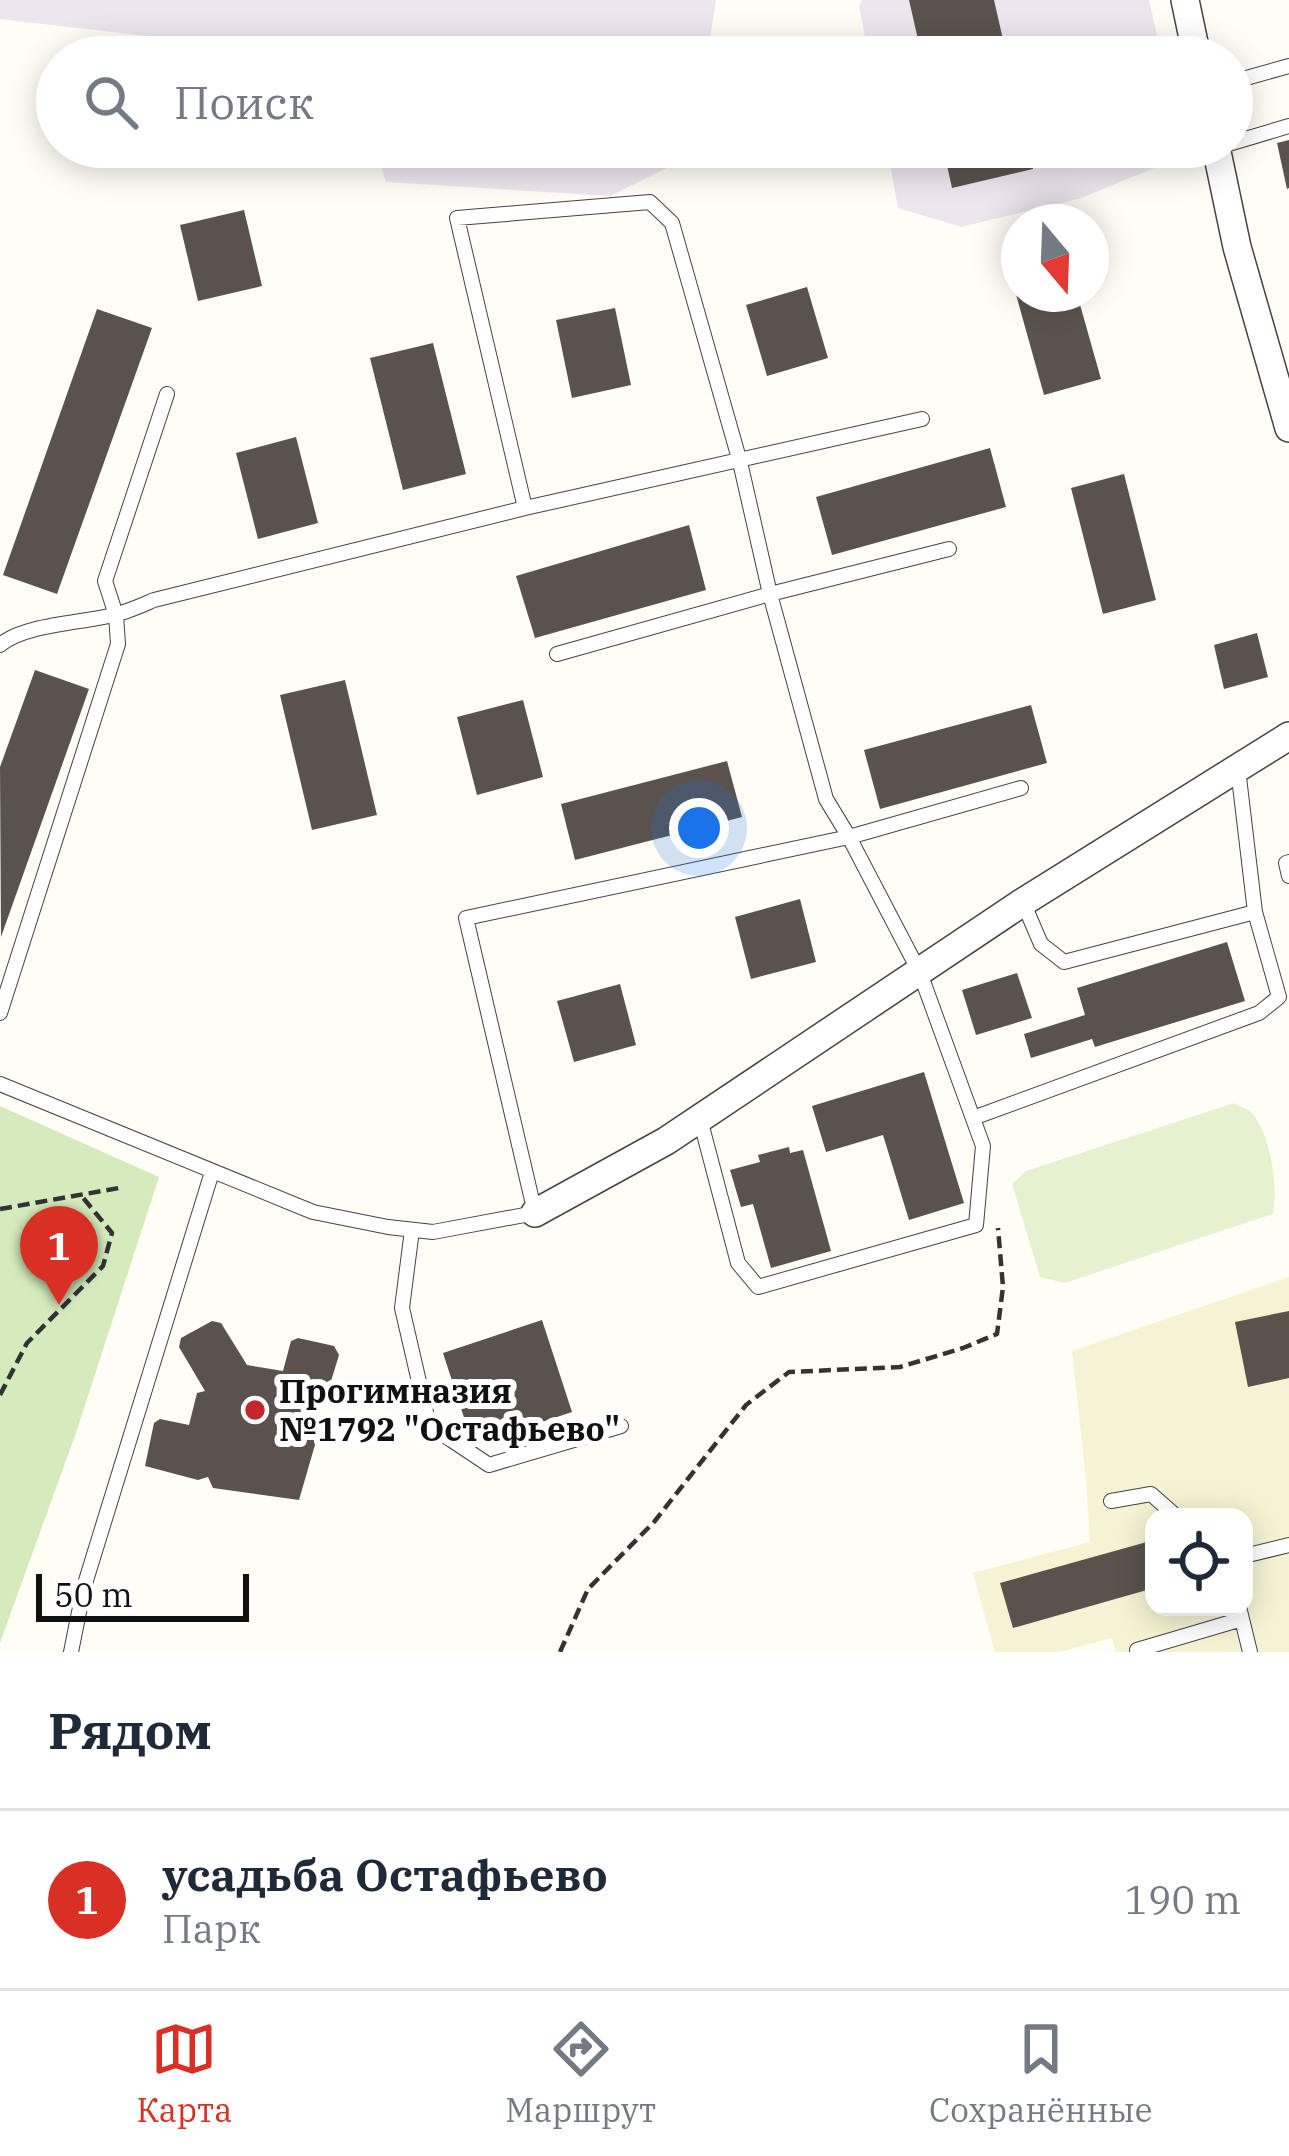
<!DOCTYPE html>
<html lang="ru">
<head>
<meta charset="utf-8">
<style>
	:root { --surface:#fff; --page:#f2f2f3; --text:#1f2937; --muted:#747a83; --line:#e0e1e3; --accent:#d93025 }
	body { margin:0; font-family:"IBM Plex Serif",serif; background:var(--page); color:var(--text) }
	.controls { position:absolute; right:36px; bottom:36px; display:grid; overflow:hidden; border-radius:24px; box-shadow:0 6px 30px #0003 }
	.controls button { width:108px; height:108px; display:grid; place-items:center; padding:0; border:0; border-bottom:3px solid var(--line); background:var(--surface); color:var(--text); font:60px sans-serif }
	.compass { position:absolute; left:1001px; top:204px; width:108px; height:108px; border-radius:50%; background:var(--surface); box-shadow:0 6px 30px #0003; rotate:161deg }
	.scale { position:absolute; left:36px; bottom:30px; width:213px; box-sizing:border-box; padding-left:12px; border:6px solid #111; border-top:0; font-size:33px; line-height:42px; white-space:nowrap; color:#111; -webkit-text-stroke:9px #fff; paint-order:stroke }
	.you { position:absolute; left:699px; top:828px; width:42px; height:42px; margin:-30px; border:9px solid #fff; border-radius:50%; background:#1a73e8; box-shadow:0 0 0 18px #1a73e833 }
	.badge { display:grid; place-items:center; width:78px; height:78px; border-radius:50%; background:var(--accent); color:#fff; font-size:39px; font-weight:700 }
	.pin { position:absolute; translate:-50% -99px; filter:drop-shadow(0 3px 6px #0008) }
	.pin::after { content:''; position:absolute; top:63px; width:42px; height:36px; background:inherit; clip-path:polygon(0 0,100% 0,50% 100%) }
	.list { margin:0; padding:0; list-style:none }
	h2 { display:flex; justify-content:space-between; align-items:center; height:156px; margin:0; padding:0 48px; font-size:51px }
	h2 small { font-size:39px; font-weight:400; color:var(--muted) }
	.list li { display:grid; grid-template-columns:78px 1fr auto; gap:36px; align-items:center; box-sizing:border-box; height:180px; padding:0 48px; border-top:3px solid var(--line) }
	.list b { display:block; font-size:45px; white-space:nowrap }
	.list p { margin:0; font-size:39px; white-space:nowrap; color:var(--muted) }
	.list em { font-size:39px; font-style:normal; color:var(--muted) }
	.icon { flex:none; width:66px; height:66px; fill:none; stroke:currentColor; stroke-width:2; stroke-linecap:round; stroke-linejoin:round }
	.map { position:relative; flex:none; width:1289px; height:1652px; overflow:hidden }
	.search { position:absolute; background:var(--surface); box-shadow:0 6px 30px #0003; left:36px; right:36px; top:36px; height:132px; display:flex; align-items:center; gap:30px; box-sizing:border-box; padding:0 42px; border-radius:66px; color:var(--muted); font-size:45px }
	.sheet { height:336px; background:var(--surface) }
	nav { display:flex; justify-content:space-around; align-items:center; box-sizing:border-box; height:168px; border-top:3px solid var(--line); background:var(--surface); font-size:33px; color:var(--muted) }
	nav a { display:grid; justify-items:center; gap:6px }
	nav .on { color:var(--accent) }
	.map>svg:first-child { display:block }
</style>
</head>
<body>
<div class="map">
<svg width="1289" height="1652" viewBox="0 0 1289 1652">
	<rect width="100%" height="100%" fill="#fffdf5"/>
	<path fill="#eee6ef" d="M0,0H716L707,57H328L0,19Z
		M862,0H1149L1162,57H869L859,6Z
		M328,147H693L691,156L610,196L386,182L379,161L328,164Z
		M887,147H1184L1186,155L1081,198L961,227L898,208Z"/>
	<path fill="#f6f3d4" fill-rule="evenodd" d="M1289,1277V1652H1116L1112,1638L1060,1652H995L973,1573L1090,1542L1086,1480L1072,1351ZM1154,1517H1244V1607H1154Z"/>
	<path fill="#d5ebbd" d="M0,1106L159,1177L76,1433L0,1643Z"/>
	<path fill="#e6f2cf" d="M1234,1103C1237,1105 1249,1110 1251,1112C1271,1133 1278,1187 1273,1214L1065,1283L1040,1277L1012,1184L1026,1171Z"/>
	<path fill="#5a524d" d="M909,0H994L1007,57H922Z
		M1289,140V188L1287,189L1277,143Z
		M943,147H1028L1033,169L952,188Z
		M244,210L262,286L198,301L180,225Z
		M1019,244V294H1077L1101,379L1044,395L1003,248Z
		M807,287L828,358L767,376L746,305Z
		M615,308L631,385L572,398L556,320Z
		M97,309L152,328L57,594L3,575Z
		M433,343L466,474L403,490L370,358Z
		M296,437L318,523L258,539L236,453Z
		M990,448L1006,507L832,555L816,497Z
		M1124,474L1156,600L1103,614L1071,488Z
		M689,525L706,590L535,638L516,576Z
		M1257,633L1268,677L1224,689L1214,645Z
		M35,670L89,689L1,937L0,767Z
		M345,680L377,815L312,830L280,695Z
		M523,700L543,777L477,795L457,717Z
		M1031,705L1047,763L880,809L864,750Z
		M727,761L742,817L575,860L561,804Z
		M800,899L816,962L751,979L735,917Z
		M1227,942L1245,1001L1095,1047L1092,1039L1031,1058L1024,1034L1085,1015L1077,988Z
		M1017,973L1032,1018L976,1035L962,990Z
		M620,984L636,1045L574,1062L557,1001Z
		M924,1072L964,1203L909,1220L883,1135L826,1152L812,1106Z
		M789,1147L790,1153L803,1150L831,1251L771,1268L753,1204L741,1207L730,1170L760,1162L758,1155Z
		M1289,1311V1378L1248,1387L1235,1322Z
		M542,1320L572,1412L473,1445L443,1353Z
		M212,1321L221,1323L247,1365L283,1371L291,1341L298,1338L334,1346L339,1355L324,1404L317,1407L316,1414L321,1424L299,1500L213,1488L208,1477L198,1480L145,1466L154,1423L160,1419L189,1425L197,1393L205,1391L179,1347L181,1338Z
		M1154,1540V1588L1013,1628L1000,1583Z"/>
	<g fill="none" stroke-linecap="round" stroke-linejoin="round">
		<defs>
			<path id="lane" d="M1232,82L1289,66
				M1232,143L1289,126
				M525,508L457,218L650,202L672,223L740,462L770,594L826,799L849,837L920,973L983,1146L976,1225L758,1287L738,1263L700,1119
				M0,645C23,625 78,623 109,616C125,613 140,606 154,600L525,508L922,419
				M557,654L770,594L949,549
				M1289,862L1286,863L1289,876
				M1023,902L1041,944L1064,962L1255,912
				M0,1013L118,644L116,615L105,581L167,394
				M0,1084L313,1212L388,1227L433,1232L535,1213L466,918L849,837L1021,788
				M973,1118L1259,1013L1279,997L1255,912L1238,769
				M412,1230L402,1308L429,1425L489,1465L621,1426
				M1111,1501L1151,1494L1177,1517
				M1244,1556L1289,1545
				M1239,1607L1250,1652
				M1137,1650L1242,1619
				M71,1652L84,1587L212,1172"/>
			<path id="street" d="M1185,0L1197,57
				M1216,147L1237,247L1289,428
				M535,1213L666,1141L1023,902L1289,736"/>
		</defs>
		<use href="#lane" stroke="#444" stroke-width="16"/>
		<use href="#street" stroke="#444" stroke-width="30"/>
		<path stroke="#333" stroke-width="4.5" stroke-dasharray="12 6" stroke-linecap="butt" d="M0,1209L119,1188
			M0,1395L27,1343L103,1266L112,1233L80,1194
			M560,1652L588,1589L654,1522L746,1405L789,1372L900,1367L963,1348L997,1334L1003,1287L998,1228"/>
		<use href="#lane" stroke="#fff" stroke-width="14"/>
		<use href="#street" stroke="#fff" stroke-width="27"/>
	</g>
	<circle fill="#c4262e" stroke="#fff" stroke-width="4.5" cx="255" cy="1410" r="12"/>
	<g text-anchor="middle" stroke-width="12" stroke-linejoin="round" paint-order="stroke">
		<g font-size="33" font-weight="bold" fill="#111" stroke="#fff" text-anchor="start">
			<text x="279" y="1403">Прогимназия<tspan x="279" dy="38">№1792 "Остафьево"</tspan></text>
		</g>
	</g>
</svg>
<div class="controls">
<button><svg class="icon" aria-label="locate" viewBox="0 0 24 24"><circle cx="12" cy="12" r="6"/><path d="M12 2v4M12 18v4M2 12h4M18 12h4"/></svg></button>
</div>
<svg class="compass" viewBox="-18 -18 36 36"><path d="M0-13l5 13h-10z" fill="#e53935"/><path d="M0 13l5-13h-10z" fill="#747a83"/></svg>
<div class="scale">50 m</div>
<div class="you"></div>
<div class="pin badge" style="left:59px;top:1305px">1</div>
<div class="search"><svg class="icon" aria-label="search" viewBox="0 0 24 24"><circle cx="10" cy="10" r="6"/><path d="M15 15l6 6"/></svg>Поиск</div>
</div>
<section class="sheet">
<h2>Рядом<small></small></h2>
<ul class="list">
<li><span class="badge">1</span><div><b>усадьба Остафьево</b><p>Парк</p></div><em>190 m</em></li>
</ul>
</section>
<nav>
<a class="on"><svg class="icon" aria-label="map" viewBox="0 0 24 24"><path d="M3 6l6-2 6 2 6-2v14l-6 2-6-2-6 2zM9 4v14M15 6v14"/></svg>Карта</a>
<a><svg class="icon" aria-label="directions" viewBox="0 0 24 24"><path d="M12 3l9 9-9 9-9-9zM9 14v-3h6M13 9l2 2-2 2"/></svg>Маршрут</a>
<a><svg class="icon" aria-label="saved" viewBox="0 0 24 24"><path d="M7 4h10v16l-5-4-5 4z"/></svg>Сохранённые</a>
</nav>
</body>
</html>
